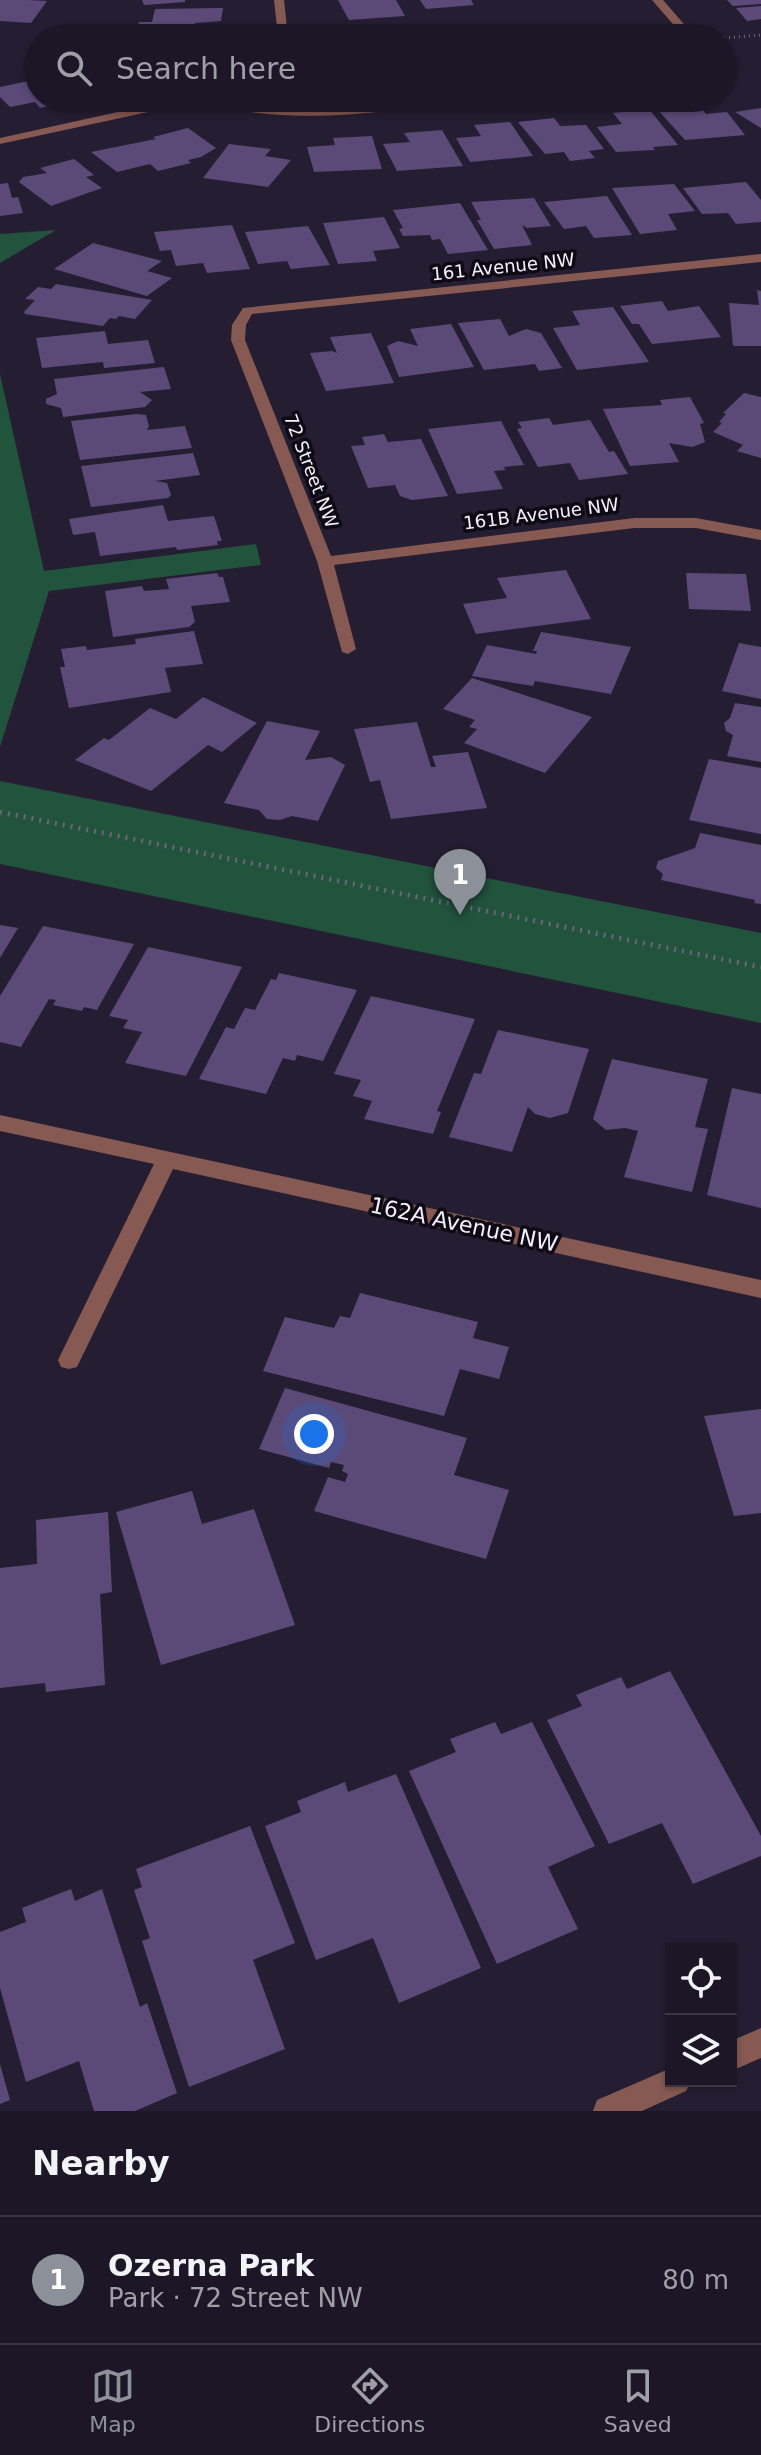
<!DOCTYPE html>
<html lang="en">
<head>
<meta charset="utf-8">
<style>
	:root { --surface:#1c1626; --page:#292332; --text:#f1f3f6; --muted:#a09fa7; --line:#3a3543; --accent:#8c9099 }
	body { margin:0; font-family:"DejaVu Sans",sans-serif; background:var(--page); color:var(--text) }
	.controls { position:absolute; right:24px; bottom:24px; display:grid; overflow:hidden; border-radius:0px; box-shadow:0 2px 6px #0004 }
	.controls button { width:72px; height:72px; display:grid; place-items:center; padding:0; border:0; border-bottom:2px solid var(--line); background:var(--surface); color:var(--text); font:40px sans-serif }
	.you { position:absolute; left:314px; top:1434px; width:28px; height:28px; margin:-20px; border:6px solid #fff; border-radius:50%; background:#1a73e8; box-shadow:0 0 0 12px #1a73e833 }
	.badge { display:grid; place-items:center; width:52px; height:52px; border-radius:50%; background:var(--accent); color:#fff; font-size:26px; font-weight:700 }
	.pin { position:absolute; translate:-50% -66px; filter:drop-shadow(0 2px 4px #0008) }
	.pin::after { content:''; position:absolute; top:42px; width:28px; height:24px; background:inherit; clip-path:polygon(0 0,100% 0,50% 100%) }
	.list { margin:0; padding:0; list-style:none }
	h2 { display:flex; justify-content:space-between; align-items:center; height:104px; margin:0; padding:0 32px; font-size:34px }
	h2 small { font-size:26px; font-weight:400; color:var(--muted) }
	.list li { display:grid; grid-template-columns:52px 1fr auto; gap:24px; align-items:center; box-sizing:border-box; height:128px; padding:0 32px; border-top:2px solid var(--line) }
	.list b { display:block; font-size:30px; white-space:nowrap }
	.list p { margin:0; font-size:26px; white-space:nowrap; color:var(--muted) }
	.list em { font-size:26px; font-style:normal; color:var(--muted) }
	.icon { flex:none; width:44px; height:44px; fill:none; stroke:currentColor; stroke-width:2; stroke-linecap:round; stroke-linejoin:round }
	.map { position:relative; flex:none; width:761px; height:2111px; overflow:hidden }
	.search { position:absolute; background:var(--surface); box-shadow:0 2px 6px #0004; left:24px; right:24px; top:24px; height:88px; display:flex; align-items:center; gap:20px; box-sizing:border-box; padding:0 28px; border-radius:44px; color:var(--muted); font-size:30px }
	.sheet { height:232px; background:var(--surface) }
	nav { display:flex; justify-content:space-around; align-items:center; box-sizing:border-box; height:112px; border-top:2px solid var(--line); background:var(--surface); font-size:22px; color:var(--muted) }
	nav a { display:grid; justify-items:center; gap:4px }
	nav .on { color:var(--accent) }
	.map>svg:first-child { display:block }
</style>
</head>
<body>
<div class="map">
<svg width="761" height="2111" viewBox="0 0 761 2111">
	<rect width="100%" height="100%" fill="#251e32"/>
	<path fill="#21533d" d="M56,230L0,263V234Z
		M0,374L44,571L256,544L261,565L49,591L0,747Z
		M0,781L761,933V1023L0,864Z"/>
	<path fill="#5b4a78" d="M0,0H28L47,1L31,23L0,21Z
		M142,0H185V2L144,5Z
		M338,0H396L405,16L349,20Z
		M420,0H471L474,5L426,9Z
		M727,0H761V4L733,6Z
		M761,6V19L747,21L736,8Z
		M223,8L221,21L195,23L194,30H137L139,22H152L155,9Z
		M86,27L106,31L129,30L158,38H85L87,37L74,34Z
		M536,30L553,34L575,32L579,38H522L517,32Z
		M38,79V98H71L73,101L40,108L35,102L10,107L0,97V87Z
		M699,105L706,114L727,112L745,135L685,140L657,109Z
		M761,108V128L735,112Z
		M649,109L678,145L653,147L655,150L616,152L597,127L622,124L613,113Z
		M554,118L560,126L586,125L604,149L589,151L595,158L570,161L564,152L545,154L518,122Z
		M510,122L533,156L470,162L456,138L481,136L474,125Z
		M188,128L216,148L201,157L188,160L191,163L158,171L150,164L117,172L91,152L156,139L153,137Z
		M442,130L463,166L397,171L383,144L410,142L404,133Z
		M372,136L382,169L314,172L307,147L335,145L333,138Z
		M229,144L271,149L265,156L291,160L268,187L203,178Z
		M74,159L94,175L86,177L102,188L51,206L19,182L23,177L47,173L40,168Z
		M746,182L761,200V222L736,224L728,213L702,214L683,188Z
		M8,183L12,198L18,197L23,213L0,216V184Z
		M674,184L695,211L668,214L677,230L640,234L612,188Z
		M607,196L632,235L594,238L586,226L564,229L544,202Z
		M534,198L551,226L527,228L522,225L532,245L494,249L477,220H481L471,202Z
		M460,203L488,250L448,254L440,239L432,240L430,235L403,236L399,229L403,228L393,210Z
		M384,217L400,248L373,251L377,261L338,264L323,223Z
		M232,225L250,269L207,273L203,263L176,266L171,250L160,251L154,232Z
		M308,226L330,265L291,269L287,261L258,264L245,232Z
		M93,243L162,261L147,271L172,278L147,296L54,269Z
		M56,284L152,300L135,319L119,316L116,319L110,318L103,326L25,314L24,312L35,300L25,299L38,287L51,289Z
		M757,290L761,291V346H733L729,303L759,305Z
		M662,301L668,311L699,306L721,337L652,344L639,324H632L620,306Z
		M613,307L649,362L577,370L553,328L580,325L572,311Z
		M500,319L509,336L526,329L541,333L562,368L539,371L535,364L484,370L458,323Z
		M451,324L474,367L399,377L387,346L398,341L418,346L410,329Z
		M105,331L108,344L148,340L155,363L104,368L103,362L42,368L36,338Z
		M371,333L394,383L326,391L310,353L332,351L337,353L330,337Z
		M164,367L171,389L140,392L152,400L145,407L63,417L61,408L46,404V399L57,394L54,379Z
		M744,393L761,397V458L737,451L743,445L713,432L722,423L719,422L726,414L723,413Z
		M690,397L704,423L700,424L705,442L692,447L669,443L679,462L630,466L603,409L662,405L660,400Z
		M137,414L146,415L149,426L147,430L185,426L192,448L80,460L71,421Z
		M549,418L553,425L590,420L609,452L614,451L628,474L579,480L570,463L538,467L517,429L522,428L518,422Z
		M501,421L524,465L504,467L505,470L494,471L503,489L457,494L428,429Z
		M384,434L388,442L421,439L448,496L412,500L400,496L395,485L368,488L351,446L365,445L362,437Z
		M193,453L200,475L155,481L167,483L171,495L168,498L91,507L81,466Z
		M163,505L168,521L214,516L222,541H217L218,545L177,550L176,547L100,556L95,532L73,535L69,519Z
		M566,570L591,619L476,634L463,604L507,598L497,578Z
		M217,573L219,577H223L230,602L191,606L195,622L189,627L113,637L105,591L142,586L144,591L169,589L166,579Z
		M686,573L746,574L751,611L689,609Z
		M194,631L203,664L165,668L171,692L69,708L60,667H65L61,649L86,646L87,650L136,644L135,639Z
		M541,632L631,647L611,694L535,681L533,686L472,676L487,645L536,654L537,651H533Z
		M739,643L761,647V699L722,691Z
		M472,678L592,717L545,773L464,743L477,729L469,727L475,720L443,709Z
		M203,697L257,723L222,752L208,745L151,791L75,760L104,738L109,740L150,708L176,719Z
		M735,703L761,707V762L727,756L733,735L726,731L724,723L730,718Z
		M267,721L320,731L305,760L331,757L345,765L318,821L292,816L280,820L267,819L259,810L224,803Z
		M417,722L431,767H436L432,756L468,752L487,808L391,819L380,780L370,782L354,729Z
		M709,759L761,768V834L689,820Z
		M700,833L761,845V904L754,903L755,900L661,880L663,874L656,868L658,861L695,848Z
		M0,925L18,928L0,958Z
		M43,926L134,944L97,1010L84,1007L82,1011L53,1005L56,1000L49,999L21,1047L0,1042V996Z
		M148,947L242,967L186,1076L125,1063L142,1032L123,1028L128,1020L109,1016Z
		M279,973L357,990L323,1061L297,1055L295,1061L283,1058L266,1094L199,1079L226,1027L234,1029L245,1008L255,1010L271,979L276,980Z
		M371,996L475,1019L437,1111L441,1112L433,1134L364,1119L372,1101L353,1096L361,1080L334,1074Z
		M498,1030L589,1049L568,1113L550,1118L535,1114L528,1107L512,1152L449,1137L474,1073L481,1074Z
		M612,1059L708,1079L695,1127L708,1129L692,1192L624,1177L638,1131L625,1128L606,1130L593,1119Z
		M732,1088L761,1094V1208L707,1195Z
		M360,1293L478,1322L473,1338L509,1347L499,1379L460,1369L444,1416L263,1371L285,1317L334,1328L340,1316L350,1318Z
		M285,1388L467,1438L454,1475L509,1490L486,1559L314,1511L328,1477L345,1482L348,1474L342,1471L344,1465L331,1462L329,1468L259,1449Z
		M761,1409V1513L734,1516L704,1416Z
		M192,1491L202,1524L254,1509L295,1625L161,1665L116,1512Z
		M108,1512L112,1592L100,1594L105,1685L46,1692L45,1683L0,1688V1568L37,1564L36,1520Z
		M670,1671L761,1836V1856L693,1884L662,1823L609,1844L547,1720L582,1706L576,1695L621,1677L627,1689Z
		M495,1722L501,1734L532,1722L595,1846L548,1867L578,1929L497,1964L409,1771L456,1752L450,1739Z
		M396,1774L481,1968L399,2003L373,1938L316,1960L265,1826L301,1812L297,1801L345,1782L348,1792Z
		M250,1826L295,1943L253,1960L285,2049L189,2087L142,1941L150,1938L134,1890L142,1887L136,1869Z
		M71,1889L75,1901L102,1889L140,2007L147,2003L177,2093L135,2111H94L79,2061L26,2082L0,1988V1932L26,1922L22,1908Z
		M0,2064L10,2100L0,2104Z"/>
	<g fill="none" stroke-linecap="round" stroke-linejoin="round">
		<path stroke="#6b6577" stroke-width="3" stroke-dasharray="1 4" stroke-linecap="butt" d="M724,38L761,35"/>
		<path stroke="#6b6577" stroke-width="5" stroke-dasharray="2 6" stroke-linecap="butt" d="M0,812L761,967"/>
		<path fill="#865952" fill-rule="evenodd" d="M274,0H284L287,28L276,38H265L277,27Z
			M652,0H663L696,38H685Z
			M181,98C220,98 257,109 297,109C357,110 417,98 477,98L471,101C380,112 288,128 199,101L0,144V138Z
			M761,254V262L252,314L246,325L245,340L331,556L634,518H696L761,530V540L696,528H634L334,565L356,649L348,654L342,652L317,561L231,340L232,325L243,308Z
			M0,1115L761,1280V1298L173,1169L77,1367L69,1369L61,1367L58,1360L154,1164L0,1131Z
			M761,2028V2058L731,2071V2041Z
			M671,2068V2081H691L686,2091L642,2111H593L597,2100Z"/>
	</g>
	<g text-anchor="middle" stroke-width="7" stroke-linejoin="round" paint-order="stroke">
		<g font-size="18" fill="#f4f0fd" stroke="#0d0a13">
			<text transform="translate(503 267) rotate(-6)" y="6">161 Avenue NW</text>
			<text transform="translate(311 471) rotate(69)" y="6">72 Street NW</text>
			<text transform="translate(541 514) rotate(-7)" y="6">161B Avenue NW</text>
		</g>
		<g font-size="22" fill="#f4f0fd" stroke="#0d0a13">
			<text transform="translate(464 1224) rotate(12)" y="8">162A Avenue NW</text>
		</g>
	</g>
</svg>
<div class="controls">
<button><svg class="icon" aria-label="locate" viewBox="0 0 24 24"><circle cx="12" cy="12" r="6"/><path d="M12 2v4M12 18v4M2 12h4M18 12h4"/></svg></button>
<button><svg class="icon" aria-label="layers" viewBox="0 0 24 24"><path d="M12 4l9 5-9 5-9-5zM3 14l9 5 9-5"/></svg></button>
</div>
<div class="you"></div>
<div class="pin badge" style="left:460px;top:915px">1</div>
<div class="search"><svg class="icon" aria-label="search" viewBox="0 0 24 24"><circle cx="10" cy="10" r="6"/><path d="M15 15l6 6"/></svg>Search here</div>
</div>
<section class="sheet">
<h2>Nearby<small></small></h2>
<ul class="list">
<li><span class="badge">1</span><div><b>Ozerna Park</b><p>Park · 72 Street NW</p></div><em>80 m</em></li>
</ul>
</section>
<nav>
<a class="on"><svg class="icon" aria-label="map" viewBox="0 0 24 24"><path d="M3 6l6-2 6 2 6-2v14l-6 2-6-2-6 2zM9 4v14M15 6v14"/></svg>Map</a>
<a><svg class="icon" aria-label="directions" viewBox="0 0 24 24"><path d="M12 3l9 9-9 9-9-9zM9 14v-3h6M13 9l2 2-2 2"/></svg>Directions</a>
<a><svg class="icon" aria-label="saved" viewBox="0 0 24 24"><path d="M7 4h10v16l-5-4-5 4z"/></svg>Saved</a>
</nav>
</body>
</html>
